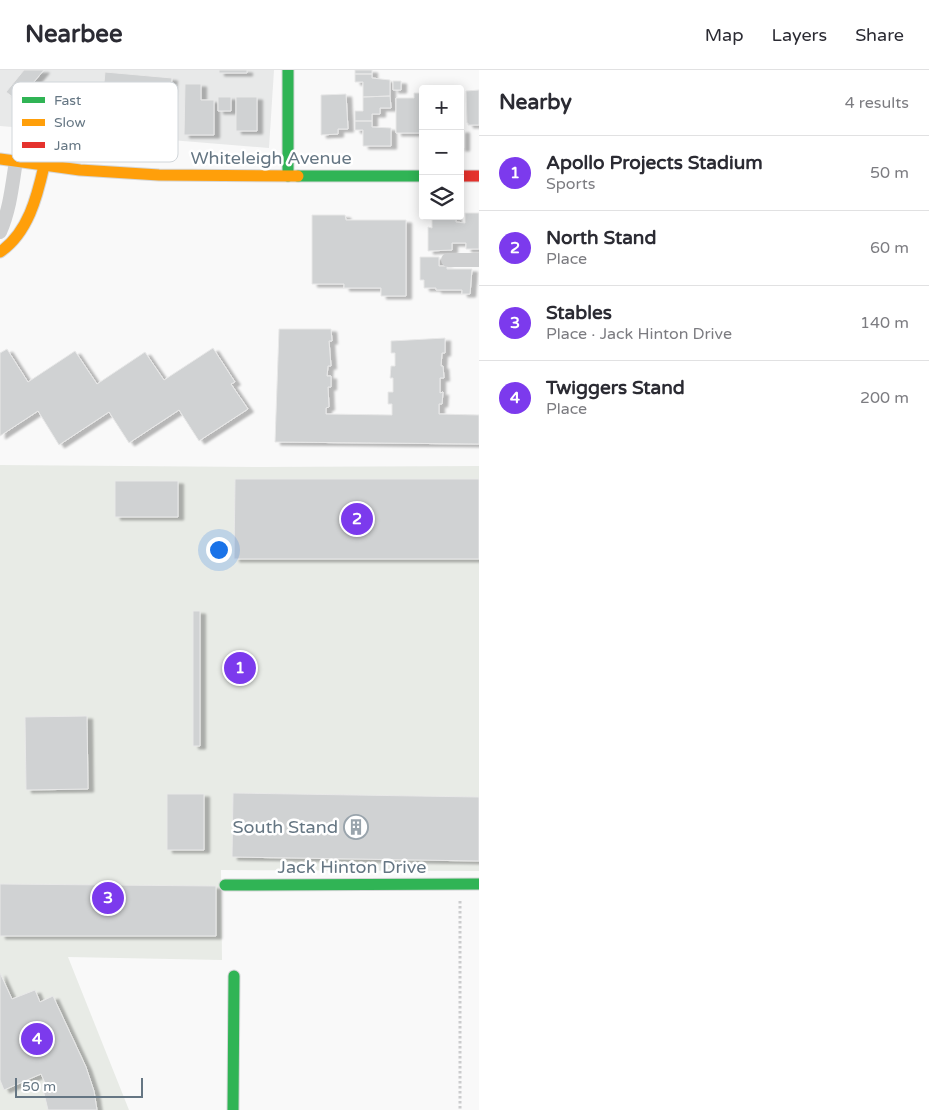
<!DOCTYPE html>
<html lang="en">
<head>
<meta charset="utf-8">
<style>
	:root { --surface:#fff; --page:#f7f7f7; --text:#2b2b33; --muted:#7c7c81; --line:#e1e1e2; --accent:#7c3aed }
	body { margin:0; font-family:"Varela Round",sans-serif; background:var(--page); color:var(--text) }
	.controls { position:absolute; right:15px; top:15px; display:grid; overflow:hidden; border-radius:5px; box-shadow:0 2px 12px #0003 }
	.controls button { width:45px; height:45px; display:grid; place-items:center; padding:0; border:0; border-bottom:1px solid var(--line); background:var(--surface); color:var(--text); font:25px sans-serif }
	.scale { position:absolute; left:15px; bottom:12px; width:128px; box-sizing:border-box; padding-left:5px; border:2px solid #657683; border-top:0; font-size:14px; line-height:18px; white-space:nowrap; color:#657683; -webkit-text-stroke:4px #fff; paint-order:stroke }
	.you { position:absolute; left:218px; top:479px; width:18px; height:18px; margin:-12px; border:4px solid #fff; border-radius:50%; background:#1a73e8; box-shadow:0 0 0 8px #1a73e833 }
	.badge { display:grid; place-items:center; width:32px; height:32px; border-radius:50%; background:var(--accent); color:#fff; font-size:16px; font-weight:700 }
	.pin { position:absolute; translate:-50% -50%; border:2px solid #fff; box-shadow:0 1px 5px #0006 }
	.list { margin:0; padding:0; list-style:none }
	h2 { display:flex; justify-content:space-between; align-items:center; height:65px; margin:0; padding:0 20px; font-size:21px }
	h2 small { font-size:16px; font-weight:400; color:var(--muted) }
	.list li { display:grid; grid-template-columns:32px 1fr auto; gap:15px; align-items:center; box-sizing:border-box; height:75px; padding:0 20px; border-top:1px solid var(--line) }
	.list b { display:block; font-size:19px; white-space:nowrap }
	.list p { margin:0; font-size:16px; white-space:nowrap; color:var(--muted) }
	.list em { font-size:16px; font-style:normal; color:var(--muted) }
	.icon { flex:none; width:28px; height:28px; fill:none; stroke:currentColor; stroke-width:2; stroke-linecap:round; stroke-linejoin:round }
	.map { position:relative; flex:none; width:479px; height:1040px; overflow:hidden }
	header { display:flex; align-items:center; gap:30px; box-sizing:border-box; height:70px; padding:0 25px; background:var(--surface); border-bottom:1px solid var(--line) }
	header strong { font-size:24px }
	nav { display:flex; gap:28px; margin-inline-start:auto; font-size:18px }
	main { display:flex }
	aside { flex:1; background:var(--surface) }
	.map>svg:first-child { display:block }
</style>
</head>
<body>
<header>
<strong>Nearbee</strong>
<nav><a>Map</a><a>Layers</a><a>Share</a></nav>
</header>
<main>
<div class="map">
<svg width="479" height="1040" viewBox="0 0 479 1040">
	<defs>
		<filter id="shadow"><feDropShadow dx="5.5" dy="3" stdDeviation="1" flood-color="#0004"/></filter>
	</defs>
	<rect width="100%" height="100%" fill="#f9f9f9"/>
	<path fill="#e8e9e9" d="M0,0H274L269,78L0,56Z"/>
	<path fill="#e8ebe6" d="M0,395L261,397L479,396V801L221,800L222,890L68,887L129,1040H0Z"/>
	<path fill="#d0d2d3" stroke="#e8e8e8" filter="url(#shadow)" d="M24,0H44L18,31L6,22Z
		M219,0H247V3H219Z
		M355,0H372V4H355Z
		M105,2L172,8L168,50L101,44Z
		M355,4H372V8L390,10V26L363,27V12H355Z
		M393,11H401V20H393Z
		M185,14H201V30H214V65H184Z
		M479,20V55H468V53H467L466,21Z
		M414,23H422V63H396V28H414Z
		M346,24L348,59H338V64L321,65V25Z
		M390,26L391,38H380V44H372V51H355V41H363V27Z
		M218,27H231V41H218Z
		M236,27H257V61H236Z
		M355,51H372V57L391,58V76H363V60H355Z
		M460,60H464V78H460Z
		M465,143H479V179H466V173H452V180L428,181V157L432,158V146H456V152L465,153Z
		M312,145H345L346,150H406V226H381V218H344V214H312Z
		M420,187H439V196H447V199H472L470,224H462V220H436V218H424V210H420Z
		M279,259H331L332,271H329L331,296H328L327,306H331V317H328L329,337L326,338V344L392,345V334H388V322H393V308H390L391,296H395V283H391V271L445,268V283H442L441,296H443L444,308H440V323L443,322L442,334H439V344L479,345V374L275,372Z
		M213,278L235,312L231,314L248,339L199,371L179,340L129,373L109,342L59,375L38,341L0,366V283L7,279L28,312L75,281L97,314L145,282L164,310Z
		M235,409H479V489H234Z
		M115,411H178V447H115Z
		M193,541H200V676H193Z
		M87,646L88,719L26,720L25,647Z
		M233,723L479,727V791L232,787Z
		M167,724H204V780H167Z
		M0,814L216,816V866H0Z
		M0,903L12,929L35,920L40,932L53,926L86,997L94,1021L97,1040H48L42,1015L45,1013L41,1004L4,1020L0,1010Z"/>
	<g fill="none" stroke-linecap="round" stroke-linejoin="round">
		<defs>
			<path id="fast" d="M288,0V106
				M298,106H423
				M225,815L479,814
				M233,1040L234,906"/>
			<path id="slow" d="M0,89L80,100L159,105L298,106
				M0,182C28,163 37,127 44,96"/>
			<path id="jam" d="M460,106H479"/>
		</defs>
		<use href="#fast" stroke="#d5d6d7" stroke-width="13"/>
		<use href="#slow" stroke="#d5d6d7" stroke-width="13"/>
		<use href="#jam" stroke="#d5d6d7" stroke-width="13"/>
		<path stroke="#cbcccd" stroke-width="3" stroke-dasharray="2.5 2.5" stroke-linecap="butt" d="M141,83V74
			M460,831V1040"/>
		<path stroke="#cecfd0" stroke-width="14" d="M0,162C10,139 12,116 16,91
			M448,190H479"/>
		<use href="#fast" stroke="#30b455" stroke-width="11"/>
		<use href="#slow" stroke="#ff9f0a" stroke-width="11"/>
		<use href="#jam" stroke="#e5322d" stroke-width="11"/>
	</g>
	<defs>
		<symbol id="building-ring" viewBox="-11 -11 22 22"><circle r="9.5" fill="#fff" stroke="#99a4ac" stroke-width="1.5"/><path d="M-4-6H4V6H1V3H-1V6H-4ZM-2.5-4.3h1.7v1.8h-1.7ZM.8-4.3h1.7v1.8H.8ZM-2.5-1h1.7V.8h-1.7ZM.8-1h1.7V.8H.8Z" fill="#99a4ac"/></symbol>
	</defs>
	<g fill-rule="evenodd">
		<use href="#building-ring" x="342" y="743" width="28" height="28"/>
	</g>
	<g text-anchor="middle" stroke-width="5" stroke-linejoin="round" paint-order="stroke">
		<g font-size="18" fill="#657683" stroke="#fff">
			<text x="271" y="94">Whiteleigh Avenue</text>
			<text x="352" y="803">Jack Hinton Drive</text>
		</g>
		<g font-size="18" fill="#657683" stroke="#fff" text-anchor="end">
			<text x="338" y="763">South Stand</text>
		</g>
	</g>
	<rect x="12" y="12" width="166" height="80" rx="8" fill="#fff" stroke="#d1d6da" stroke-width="1"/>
	<rect x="22" y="27" width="23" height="6" fill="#30b455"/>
	<rect x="22" y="49" width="23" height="7" fill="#ff9f0a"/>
	<rect x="22" y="72" width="23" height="6" fill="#e5322d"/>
	<g font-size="14" fill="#657683">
		<text x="54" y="35">Fast</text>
		<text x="54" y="57">Slow</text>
		<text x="54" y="80">Jam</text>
	</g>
</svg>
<div class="controls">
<button>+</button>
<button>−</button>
<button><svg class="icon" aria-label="layers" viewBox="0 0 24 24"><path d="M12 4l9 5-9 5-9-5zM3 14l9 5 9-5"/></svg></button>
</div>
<div class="scale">50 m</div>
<div class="you"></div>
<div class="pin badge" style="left:240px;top:598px">1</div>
<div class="pin badge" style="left:357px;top:449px">2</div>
<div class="pin badge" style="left:108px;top:828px">3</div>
<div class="pin badge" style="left:37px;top:969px">4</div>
</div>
<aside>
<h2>Nearby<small>4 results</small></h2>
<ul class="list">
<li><span class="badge">1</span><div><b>Apollo Projects Stadium</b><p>Sports</p></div><em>50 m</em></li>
<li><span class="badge">2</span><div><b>North Stand</b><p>Place</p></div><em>60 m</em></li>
<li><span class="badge">3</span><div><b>Stables</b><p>Place · Jack Hinton Drive</p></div><em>140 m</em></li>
<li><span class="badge">4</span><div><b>Twiggers Stand</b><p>Place</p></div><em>200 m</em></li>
</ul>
</aside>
</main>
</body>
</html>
